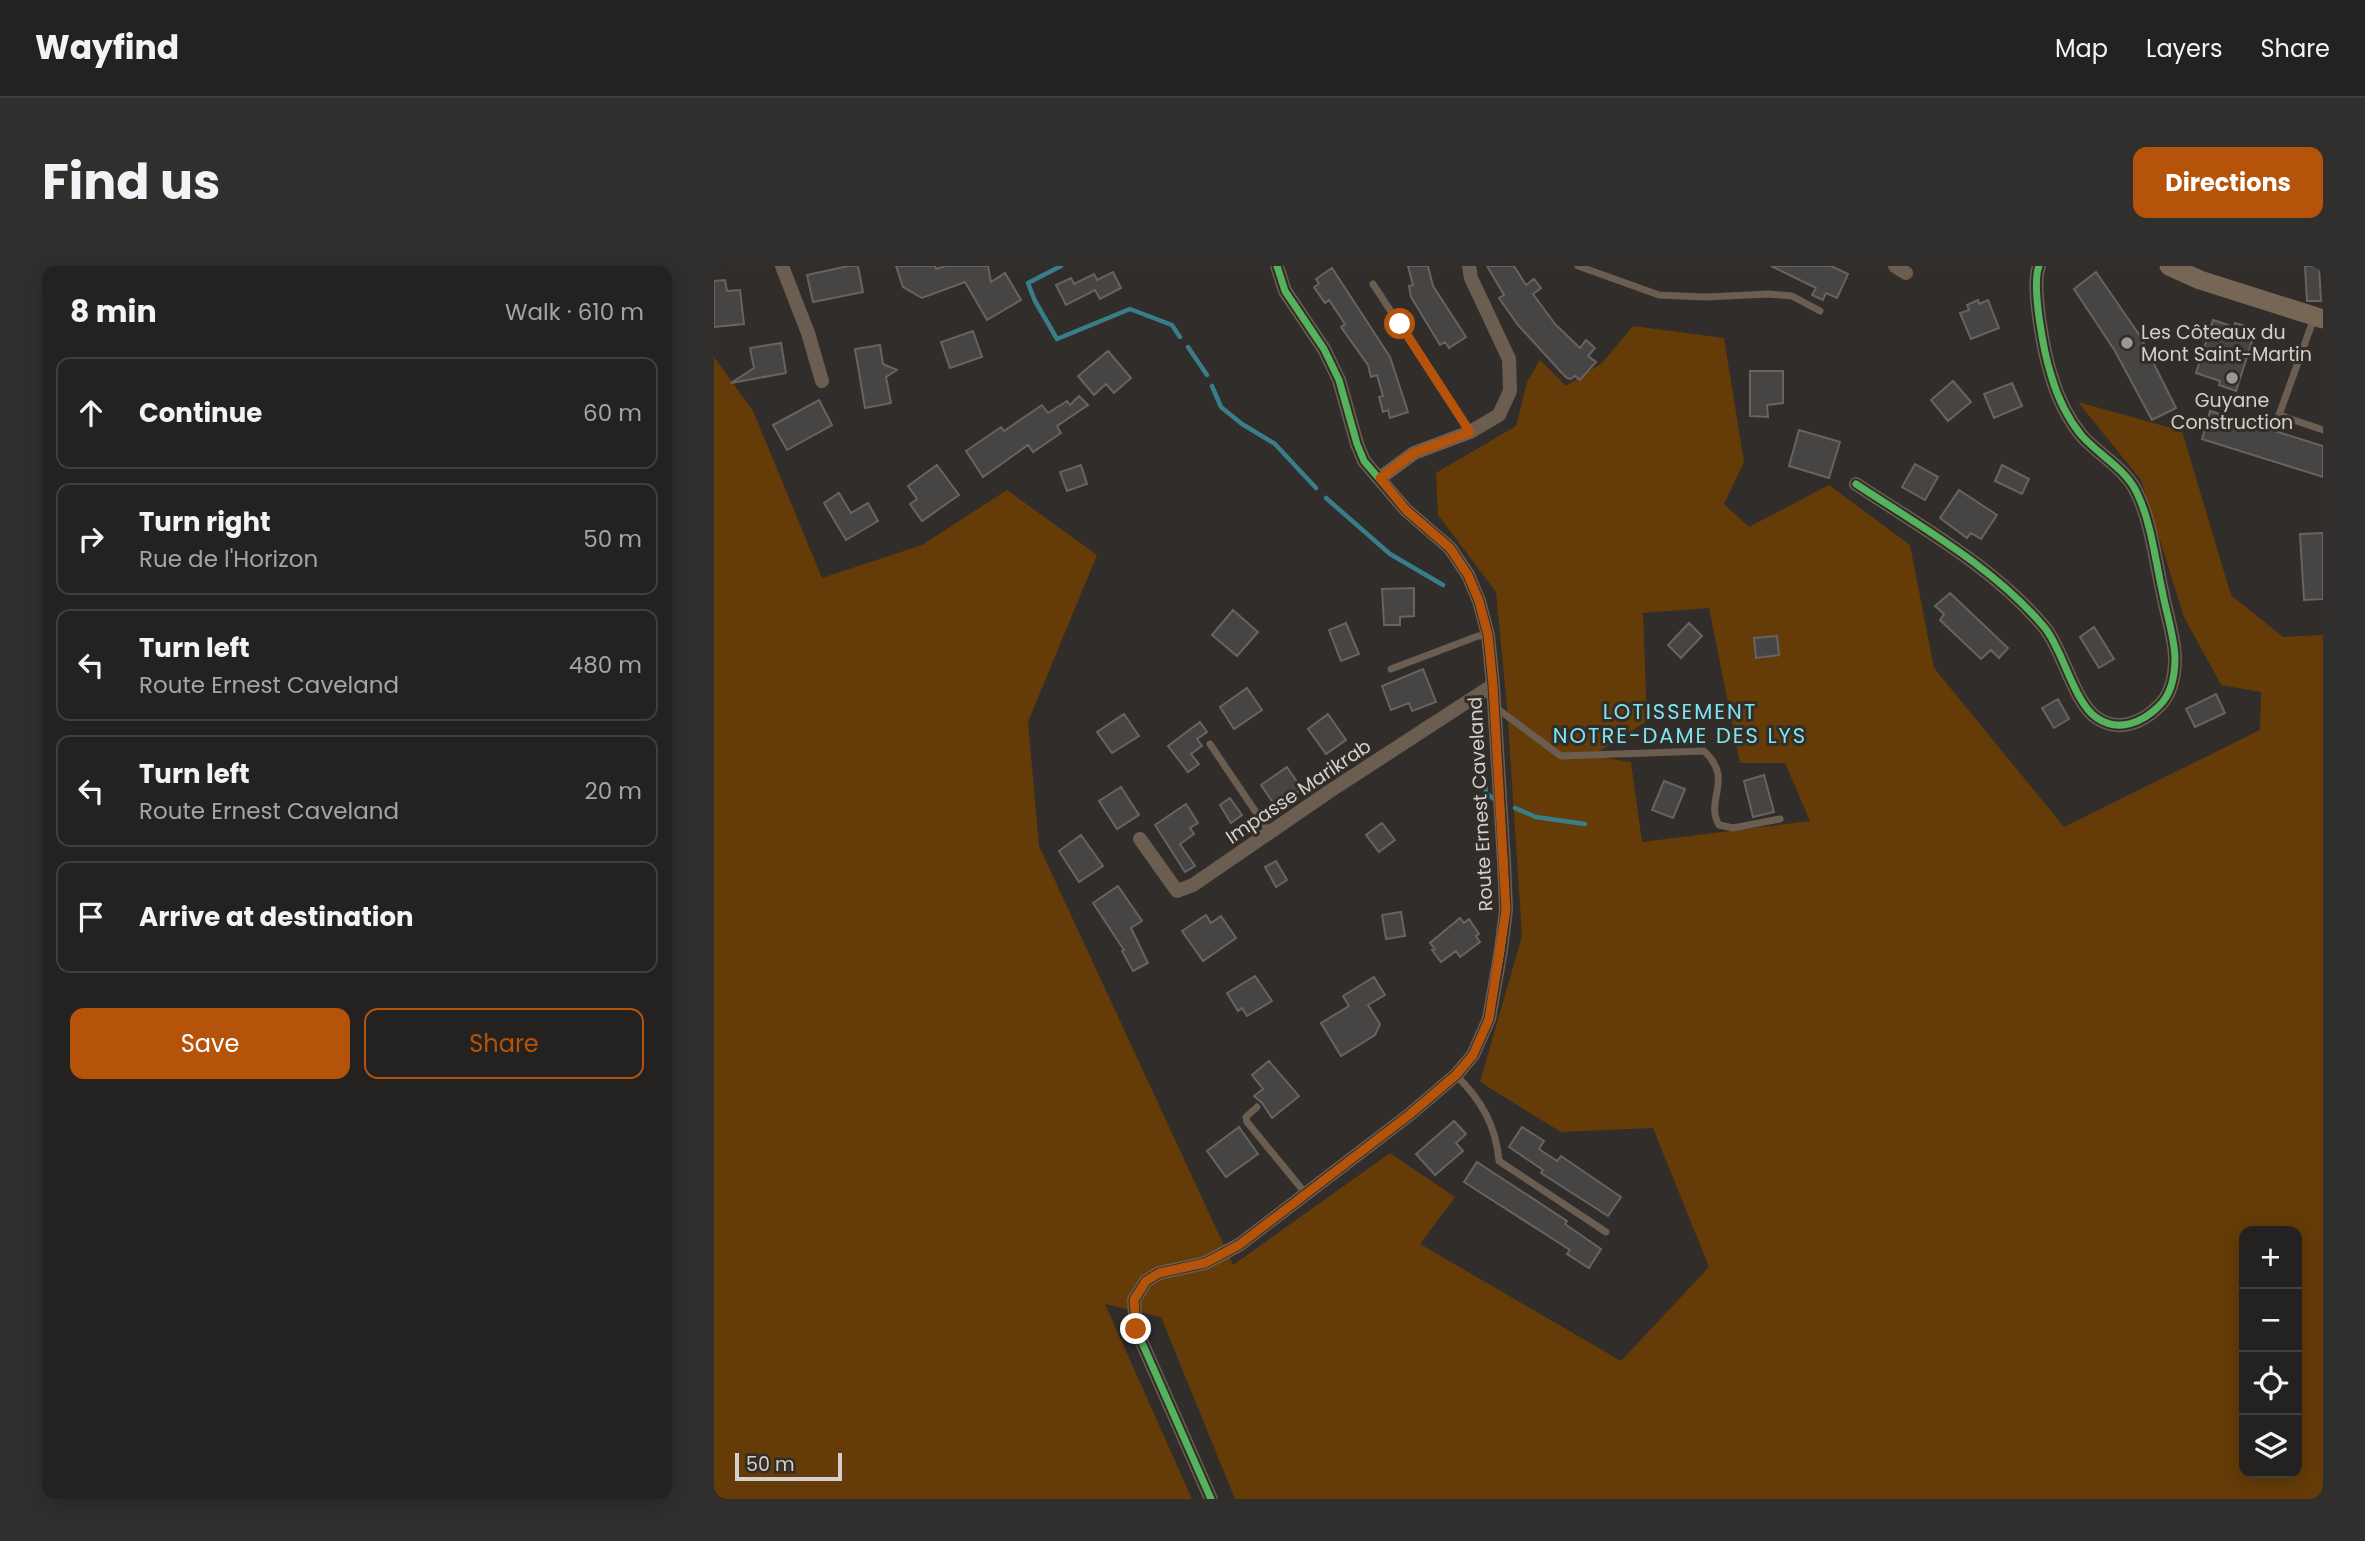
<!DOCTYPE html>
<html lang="en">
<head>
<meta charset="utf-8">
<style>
	:root { --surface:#242220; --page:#302f2d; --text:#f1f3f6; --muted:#a3a4a5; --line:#413f3e; --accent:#b45309 }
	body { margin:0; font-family:Poppins,sans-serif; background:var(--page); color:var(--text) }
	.controls { position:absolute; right:21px; bottom:21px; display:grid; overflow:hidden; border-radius:14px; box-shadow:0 4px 18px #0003 }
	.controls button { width:63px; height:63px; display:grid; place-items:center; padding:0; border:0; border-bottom:2px solid var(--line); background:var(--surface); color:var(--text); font:35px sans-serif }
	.scale { position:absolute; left:21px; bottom:18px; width:107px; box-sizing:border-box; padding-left:7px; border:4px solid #d4d0cd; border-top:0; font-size:19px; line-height:24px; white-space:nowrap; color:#d4d0cd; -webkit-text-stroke:5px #332d28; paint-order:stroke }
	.stop { position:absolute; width:21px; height:21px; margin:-16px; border:5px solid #b45309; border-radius:50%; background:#fff }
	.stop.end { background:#b45309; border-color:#fff; box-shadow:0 2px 7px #0008 }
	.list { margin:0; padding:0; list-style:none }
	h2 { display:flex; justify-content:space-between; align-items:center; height:91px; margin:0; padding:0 28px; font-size:30px }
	h2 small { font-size:23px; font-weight:400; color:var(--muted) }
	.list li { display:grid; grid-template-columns:46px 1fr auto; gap:21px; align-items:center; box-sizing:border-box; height:112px; margin:0 14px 14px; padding:0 14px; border:2px solid var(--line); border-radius:14px }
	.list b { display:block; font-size:26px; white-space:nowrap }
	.list p { margin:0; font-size:23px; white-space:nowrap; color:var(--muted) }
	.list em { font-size:23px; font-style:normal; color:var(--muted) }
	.actions { display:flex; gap:14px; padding:21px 28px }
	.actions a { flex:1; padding:16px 0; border:2px solid var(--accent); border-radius:14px; text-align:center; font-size:24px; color:var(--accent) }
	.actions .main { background:var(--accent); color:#fff }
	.icon { flex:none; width:38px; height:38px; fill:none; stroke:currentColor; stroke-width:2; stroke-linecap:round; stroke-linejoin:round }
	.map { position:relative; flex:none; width:1609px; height:1233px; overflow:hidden; border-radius:14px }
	header { display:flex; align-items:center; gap:42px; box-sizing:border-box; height:98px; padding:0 35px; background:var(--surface); border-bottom:2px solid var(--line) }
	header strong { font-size:33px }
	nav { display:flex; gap:38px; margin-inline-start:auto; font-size:24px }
	.intro { display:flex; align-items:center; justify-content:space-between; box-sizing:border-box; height:168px; padding:0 42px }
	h1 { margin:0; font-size:49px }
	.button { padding:18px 32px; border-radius:14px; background:var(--accent); color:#fff; font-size:24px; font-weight:700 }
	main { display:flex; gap:42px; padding:0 42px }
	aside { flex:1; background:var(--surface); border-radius:14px; box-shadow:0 4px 18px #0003 }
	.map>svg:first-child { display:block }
</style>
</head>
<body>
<header>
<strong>Wayfind</strong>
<nav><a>Map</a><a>Layers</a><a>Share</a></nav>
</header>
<div class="intro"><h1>Find us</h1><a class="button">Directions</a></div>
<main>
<aside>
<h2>8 min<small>Walk · 610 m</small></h2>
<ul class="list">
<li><svg class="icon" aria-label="ahead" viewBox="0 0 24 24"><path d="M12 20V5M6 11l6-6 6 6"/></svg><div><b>Continue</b></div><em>60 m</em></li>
<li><svg class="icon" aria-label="right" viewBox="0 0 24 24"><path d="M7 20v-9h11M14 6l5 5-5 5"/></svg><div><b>Turn right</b><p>Rue de l'Horizon</p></div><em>50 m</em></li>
<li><svg class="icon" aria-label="left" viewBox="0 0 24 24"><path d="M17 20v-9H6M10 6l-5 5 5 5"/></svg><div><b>Turn left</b><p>Route Ernest Caveland</p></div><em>480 m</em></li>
<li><svg class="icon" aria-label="left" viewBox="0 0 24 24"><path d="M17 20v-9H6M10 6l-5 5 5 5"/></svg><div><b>Turn left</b><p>Route Ernest Caveland</p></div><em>20 m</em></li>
<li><svg class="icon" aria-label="arrive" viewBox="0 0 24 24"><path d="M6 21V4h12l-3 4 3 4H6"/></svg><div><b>Arrive at destination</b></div></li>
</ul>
<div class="actions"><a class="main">Save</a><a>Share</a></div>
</aside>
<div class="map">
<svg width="1609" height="1233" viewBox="0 0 1609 1233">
	<rect width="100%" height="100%" fill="#302d2b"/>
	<path fill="#653c08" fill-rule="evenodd" d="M919,60L1010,72L1030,196L1010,238L1035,261L1115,219L1196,279L1220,402L1350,561L1546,464L1547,426L1507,419L1470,351L1427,214L1364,136L1468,165L1517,329L1569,371L1609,369V1233H521L447,1051L391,1038L478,1233H0V91L39,145L108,312L208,279L293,224L383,289L314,456L325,580L519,999L676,887L741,931L706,978L907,1095L995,1001L939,862L847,866L766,816L808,670L793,441L782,326L724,249L722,207L802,160L813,116L826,94L852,120L888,97ZM995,342L1026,497H1071L1096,555L928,576L917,496L878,490L933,455L929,347ZM1530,965H1583V1207H1530Z"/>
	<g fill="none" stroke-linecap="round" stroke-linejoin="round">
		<path stroke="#397d88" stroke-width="4.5" d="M347,0L314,17L321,35L343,73L416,43L458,59L466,71
			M474,81L493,109
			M498,120L507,141L528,158L561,178L602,222
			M612,232L676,288L729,319
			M769,459L767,480L772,527L780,533
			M801,542L822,551L871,558"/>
	</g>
	<path fill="#474544" stroke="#666361" stroke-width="2" d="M134,0H144L149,26L99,36L93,9Z
		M182,0H221L222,3L231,0H274L277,16L291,7L307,34L273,54L251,16L208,32L189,21Z
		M694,0H714L719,20L752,71L735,82L731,76L726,79L697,31L695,20L699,19Z
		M773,0H800L812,19L820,13L827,22L819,28L841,58L866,82L872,74L881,82L874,90L882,96L866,114L861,110L857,113L853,112L847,106L804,59L785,32L790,29Z
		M1057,0H1117L1134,8L1123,32L1112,27L1109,34L1098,29L1102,22Z
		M1591,0H1605L1607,35H1593Z
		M618,2L676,91L694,146L676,152L674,144L669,146L665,131L669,130L663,109L657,111L654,99L627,61L631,58L615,34L611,37L600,21L605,18L602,13Z
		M399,6L407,22L386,33L381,24L352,39L342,19L357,12L360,18L380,8L383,14Z
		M1382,6L1426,70L1462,142L1438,154L1401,85L1360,23Z
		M11,14L13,25L26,24L30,58L0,61V15Z
		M1264,34L1265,38L1274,34L1285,62L1257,73L1246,47L1255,44L1253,39Z
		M1499,54L1520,61L1521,57L1542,63L1522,125L1505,119L1506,115L1482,107Z
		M259,65L268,91L236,102L227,76Z
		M67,77L72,107L17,117L40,102L36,82Z
		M166,79L169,98L183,104L172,111L177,137L151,142L141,83Z
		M394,85L417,112L400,127L392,118L380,129L364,110Z
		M1036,105H1069V137L1053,139L1054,151L1036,150Z
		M1239,115L1257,136L1234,155L1217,134Z
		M1298,117L1308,140L1280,152L1270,128Z
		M365,130L374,139L343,160L347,167L319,186L314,179L269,211L252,185L287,161L290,165L328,139L334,147L353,135L356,139Z
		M105,134L118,159L73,184L59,159Z
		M1496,145L1609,180V211L1488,173Z
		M1085,164L1126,176L1115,212L1075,200Z
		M1201,198L1224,211L1211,234L1188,221Z
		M223,199L245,229L208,255L196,238L203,233L194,220Z
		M367,199L373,218L353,225L346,206Z
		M1288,199L1315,213L1308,228L1281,215Z
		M1245,224L1283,249L1267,273L1257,267L1253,272L1226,252Z
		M125,227L137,247L154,237L164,255L132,274L110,237Z
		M1609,267V333L1590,334L1586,268Z
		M700,322V350L686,351V359H670L668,323Z
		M1236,327L1294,382L1285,392L1277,384L1267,393L1226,354L1230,348L1221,340Z
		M519,344L544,366L523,390L498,369Z
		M632,357L645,388L627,395L615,364Z
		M975,357L988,370L967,392L954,379Z
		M1380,361L1400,393L1385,402L1366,371Z
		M1063,370L1065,389L1042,392L1040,372Z
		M709,403L722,436L698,445L695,437L677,444L668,420Z
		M533,422L548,444L520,463L506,441Z
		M1502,428L1511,447L1481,461L1472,443Z
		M1344,433L1355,453L1340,462L1328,442Z
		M410,448L425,470L398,487L383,466Z
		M614,448L632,474L612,488L594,463Z
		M486,456L493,466L483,473L488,480L477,488L485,498L474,506L454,480Z
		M573,501L588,523L562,541L547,519Z
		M1050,509L1060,546L1039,551L1030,515Z
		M950,515L971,523L959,552L938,544Z
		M407,521L425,549L403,563L385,535Z
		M516,532L528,549L517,557L506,539Z
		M472,538L484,557L476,562L480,568L466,578L481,600L471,606L441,559Z
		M668,557L681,574L665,586L652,569Z
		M367,569L389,600L365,616L345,585Z
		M562,595L573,614L562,621L551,601Z
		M404,620L428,655L417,662L434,697L419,705L408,685L410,684L379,637Z
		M687,646L691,670L672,673L668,649Z
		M492,649L497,657L507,650L522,672L489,695L468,665Z
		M746,652L750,657L755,653L765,668L762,670L766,676L746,691L742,685L727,696L718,684L721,683L716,677Z
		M541,710L558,735L533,750L528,742L524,745L513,727Z
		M660,711L671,729L654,739L666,758L661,769L627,790L607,757L635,740L629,730Z
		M555,795L585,830L558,852L548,837L540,830L549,823L538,809Z
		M740,855L752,868L742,877L749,885L721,909L702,888Z
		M525,861L544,888L512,911L493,885Z
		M808,861L830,875L825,883L843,895L847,890L907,931L894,950L827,907L829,904L795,881Z
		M763,896L853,955L851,958L887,983L875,1002L853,988L856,984L750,916Z"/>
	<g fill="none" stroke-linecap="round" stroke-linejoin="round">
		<path stroke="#6b5d50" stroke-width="7" d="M864,0L945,29L992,31L1055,28L1078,30L1106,45
			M659,18L756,166
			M1600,52L1565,149L1609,164
			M677,403L764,370L774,369
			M781,441L847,490L990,485C1021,514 990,533 1005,559L1019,562L1066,553
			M496,478L556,567
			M742,809C767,834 782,859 785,895L892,966
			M543,841L532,851L533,856L592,928"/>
		<path stroke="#6b5d50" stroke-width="14" d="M68,0L94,67L108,115
			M1181,0L1192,7
			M666,212L700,187L756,166L785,149L796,125L795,93L757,12L755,0
			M1142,218C1207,261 1280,301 1331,362C1349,384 1360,437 1383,452C1405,467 1429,456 1445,440C1458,428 1461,409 1461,391C1460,369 1452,346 1448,324C1441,292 1437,256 1423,227C1412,203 1385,189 1368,170C1354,153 1343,130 1337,109C1330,87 1317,20 1325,0
			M426,573L463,625L479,619L616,525L779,419
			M497,1233L422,1063L420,1034L432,1015L445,1007L491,997L525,979L695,849L742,809L759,789L775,753L787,684L792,644L790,596L779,419L774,369L765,335L754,309L736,282L692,244L650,195L643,178L625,114L610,83L571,25L563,0"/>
		<path stroke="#765" stroke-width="19" d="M1455,0L1486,14L1609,53"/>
		<defs>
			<path id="cycleway" d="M1142,218C1207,261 1280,301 1331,362C1349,384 1360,437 1383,452C1405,467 1429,456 1445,440C1458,428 1461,409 1461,391C1460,369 1452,346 1448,324C1441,292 1437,256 1423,227C1412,203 1385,189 1368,170C1354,153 1343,130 1337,109C1330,87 1317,20 1325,0
				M497,1233L422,1063L420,1034L432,1015L445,1007L491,997L525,979L695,849L742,809L759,789L775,753L787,684L792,644L790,596L779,419L774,369L765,335L754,309L736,282L692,244L650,195L643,178L625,114L610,83L571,25L563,0"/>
		</defs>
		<use href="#cycleway" stroke="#332d28" stroke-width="11"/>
		<use href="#cycleway" stroke="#56b35d" stroke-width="7"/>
	</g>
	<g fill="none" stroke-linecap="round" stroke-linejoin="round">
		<path stroke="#b45309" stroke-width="9" d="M422,1063L420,1034L432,1015L445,1007L491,997L525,979L695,849L742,809L759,789L775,753L792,644L779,419L774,369L765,335L754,309L736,282L692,244L666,212L700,187L756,166L686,58"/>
	</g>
	<g fill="#9b9794" stroke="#332d28" stroke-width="2.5">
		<circle cx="1413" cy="77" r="7"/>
		<circle cx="1518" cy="112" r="7"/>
	</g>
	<g text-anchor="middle" stroke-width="6" stroke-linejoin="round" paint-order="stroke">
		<g font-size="19" fill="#d4d0cd" stroke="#332d28" text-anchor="start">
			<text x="1427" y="73">Les Côteaux du<tspan x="1427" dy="22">Mont Saint-Martin</tspan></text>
			<text x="1518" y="141" text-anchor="middle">Guyane<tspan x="1518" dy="22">Construction</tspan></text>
		</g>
		<g font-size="19" fill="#d4d0cd" stroke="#332d28">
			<text transform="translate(584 525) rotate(-34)" y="7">Impasse Marikrab</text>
			<text transform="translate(766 538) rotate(-93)" y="7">Route Ernest Caveland</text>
		</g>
		<g font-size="21" letter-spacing="2" fill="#7ce4f6" stroke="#332d28">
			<text x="966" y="453">LOTISSEMENT<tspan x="966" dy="24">NOTRE-DAME DES LYS</tspan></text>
		</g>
	</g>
</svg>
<div class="controls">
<button>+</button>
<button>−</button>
<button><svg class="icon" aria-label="locate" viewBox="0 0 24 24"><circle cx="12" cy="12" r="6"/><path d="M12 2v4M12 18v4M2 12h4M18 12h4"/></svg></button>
<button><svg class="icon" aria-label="layers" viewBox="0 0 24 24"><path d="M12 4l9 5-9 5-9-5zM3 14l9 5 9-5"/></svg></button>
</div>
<div class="scale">50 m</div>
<div class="stop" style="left:686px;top:58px"></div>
<div class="stop end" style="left:422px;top:1063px"></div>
</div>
</main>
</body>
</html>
